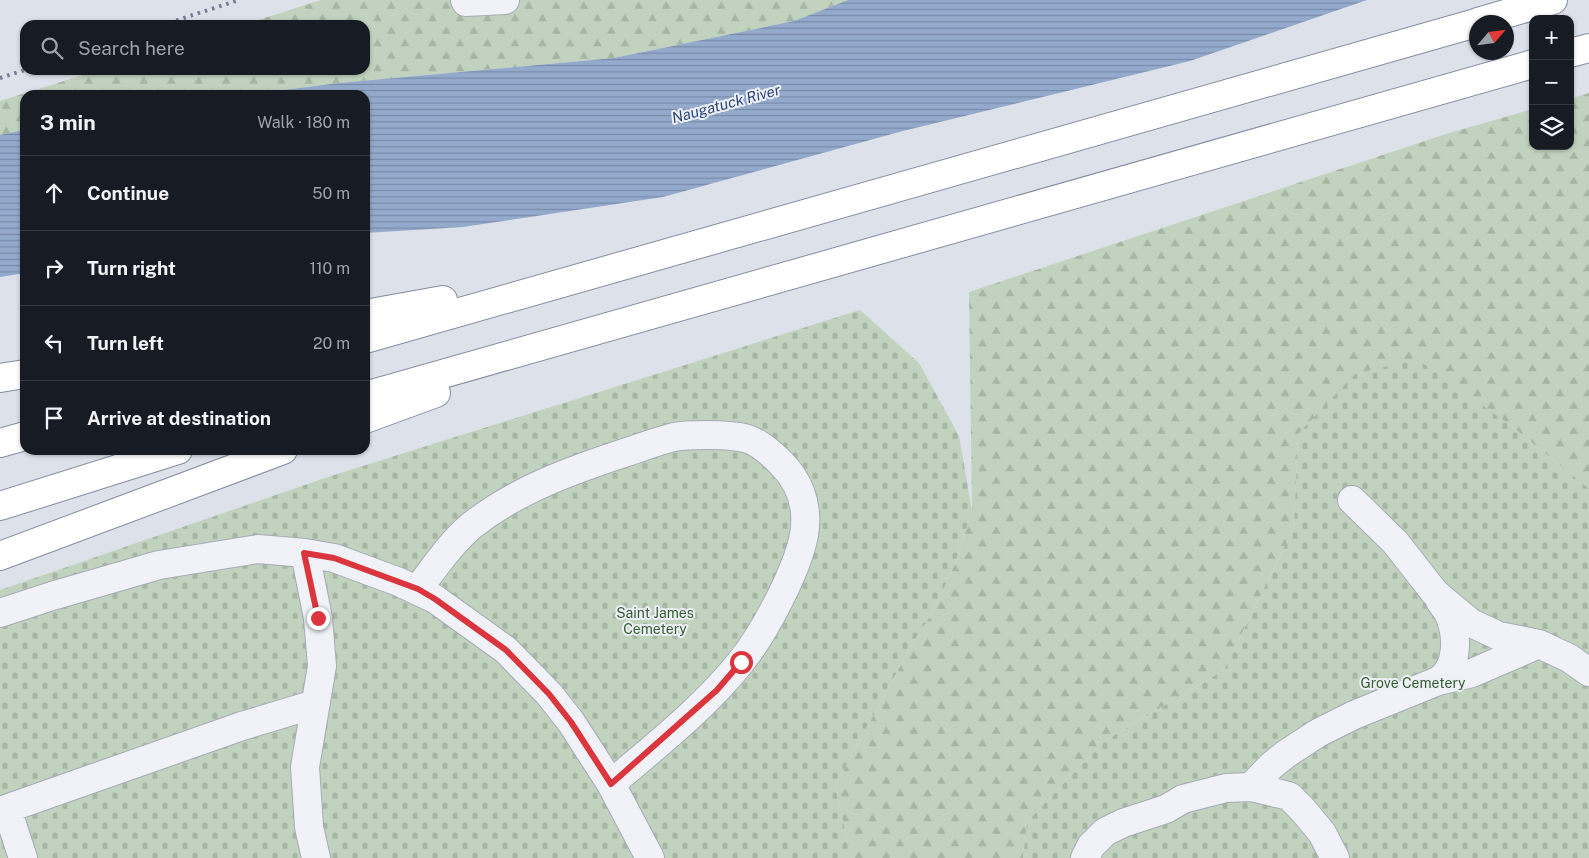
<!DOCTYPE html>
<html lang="en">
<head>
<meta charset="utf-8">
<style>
	:root { --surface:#171b24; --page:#20242c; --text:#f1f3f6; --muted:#9ea1a6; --line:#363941 }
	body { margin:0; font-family:"Public Sans",sans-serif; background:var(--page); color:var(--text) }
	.controls { position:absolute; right:15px; top:15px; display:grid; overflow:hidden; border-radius:10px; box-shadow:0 1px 4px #0004 }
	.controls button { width:45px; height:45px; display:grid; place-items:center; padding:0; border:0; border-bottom:1px solid var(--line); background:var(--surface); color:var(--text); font:25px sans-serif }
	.compass { position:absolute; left:1469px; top:15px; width:45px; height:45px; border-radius:50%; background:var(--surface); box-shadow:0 1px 4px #0004; rotate:62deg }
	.stop { position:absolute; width:15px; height:15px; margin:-11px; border:4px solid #db353d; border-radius:50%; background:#fff }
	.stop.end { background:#db353d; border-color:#fff; box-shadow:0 1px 5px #0008 }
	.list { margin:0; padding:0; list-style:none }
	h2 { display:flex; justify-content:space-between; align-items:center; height:65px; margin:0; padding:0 20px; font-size:21px }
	h2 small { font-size:16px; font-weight:400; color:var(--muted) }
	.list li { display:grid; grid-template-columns:32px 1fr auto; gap:15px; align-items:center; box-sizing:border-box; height:75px; padding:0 20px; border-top:1px solid var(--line) }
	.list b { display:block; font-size:19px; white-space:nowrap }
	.list em { font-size:16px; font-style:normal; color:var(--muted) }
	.icon { flex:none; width:28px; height:28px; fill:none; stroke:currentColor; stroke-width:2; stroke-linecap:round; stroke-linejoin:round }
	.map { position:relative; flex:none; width:1589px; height:858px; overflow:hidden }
	.search { position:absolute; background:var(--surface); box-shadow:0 1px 4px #0004; left:20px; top:20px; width:350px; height:55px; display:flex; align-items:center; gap:12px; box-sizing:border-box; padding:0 18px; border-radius:15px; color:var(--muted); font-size:19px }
	.panel { position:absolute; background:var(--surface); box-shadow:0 1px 4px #0004; left:20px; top:90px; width:350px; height:365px; border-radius:15px }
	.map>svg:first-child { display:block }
</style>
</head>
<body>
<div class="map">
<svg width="1589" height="858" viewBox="0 0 1589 858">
	<defs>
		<pattern id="forest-firs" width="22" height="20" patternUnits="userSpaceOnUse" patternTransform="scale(1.25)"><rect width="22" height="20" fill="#c1d3be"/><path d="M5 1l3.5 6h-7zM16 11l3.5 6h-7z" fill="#a6b5a4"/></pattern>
		<pattern id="cemetery-stones" width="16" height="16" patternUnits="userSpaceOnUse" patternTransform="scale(1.25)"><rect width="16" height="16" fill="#c1d3be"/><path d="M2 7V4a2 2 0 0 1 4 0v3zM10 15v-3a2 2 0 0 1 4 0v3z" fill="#a6b5a4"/></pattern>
		<pattern id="water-rules" width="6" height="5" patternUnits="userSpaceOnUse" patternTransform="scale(1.25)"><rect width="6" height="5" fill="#94aacd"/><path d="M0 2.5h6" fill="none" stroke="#798ba8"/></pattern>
	</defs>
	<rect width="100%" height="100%" fill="#dde1e9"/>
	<path fill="url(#forest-firs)" d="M321,0H848L794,21L614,58L339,83L245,95H25V132L0,137V101L99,70H365V25H242Z
		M1589,93V489L1510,425L1298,434L1294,527L1224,670L1103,742L1027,822L1023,858H851L835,786L911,646L932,613L955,564L972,510L969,292L1446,134L1533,109V146H1570V99Z"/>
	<path fill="url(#cemetery-stones)" d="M860,310L919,363L959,436L972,510L955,564L932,613L911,646L835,786L851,858H0V590L328,477Z
		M1417,359L1510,425L1589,489V858H1023L1027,822L1103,742L1224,670L1294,527L1298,434L1355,374Z"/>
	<path fill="url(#water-rules)" d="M848,0H1367L1190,61L899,132L663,197L463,227L365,233V95H245L339,83L614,58L794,21Z
		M25,130V273L0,277V135Z"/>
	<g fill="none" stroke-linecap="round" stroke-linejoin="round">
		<defs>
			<path id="minor" d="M465,0L466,2L505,0
				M1352,500L1395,542L1435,593L1471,623L1499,636L1539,644
				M305,553L318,618L322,666L305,767L309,827L316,858
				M418,589C434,568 450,544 471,526C516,490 572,470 627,452C642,447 658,441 674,437C690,434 732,434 748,439C760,443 772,454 781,463C798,480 807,502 805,526C803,562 763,635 740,663C703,709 655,746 611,784
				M0,613L52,596L159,565L258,549L305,553L334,558L399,582L435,599L506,650L549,694L571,722L611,784L650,858
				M1438,681C1458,668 1458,638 1450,617C1448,611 1443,606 1440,601
				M1251,787L1271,766L1286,754L1318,733L1354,715L1438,681L1472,673L1539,644L1569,658L1589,672
				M7,809L23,858
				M0,811L242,726L315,704
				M1085,858L1091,846L1105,832L1123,823L1166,809L1183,799L1226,788L1251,787L1289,796L1303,810L1322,833L1335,858"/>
			<path id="highway" d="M1478,22L1553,0
				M1570,53L1589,48
				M365,314L443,300
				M365,339L1476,23
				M0,378L25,374
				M365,396L1533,64
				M365,419L436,393
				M0,443L25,436
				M0,506L178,450
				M0,556L283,450"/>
		</defs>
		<use href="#minor" stroke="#a6abb7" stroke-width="30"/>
		<use href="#highway" stroke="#838ca1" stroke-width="30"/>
		<use href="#minor" stroke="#f0f2f7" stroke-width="28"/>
		<use href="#highway" stroke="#fff" stroke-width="28"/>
		<path stroke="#757e94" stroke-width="4" stroke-dasharray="2.5 5" stroke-linecap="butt" d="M162,25L239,0
			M0,78L25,70"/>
	</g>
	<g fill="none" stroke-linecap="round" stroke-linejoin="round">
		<path stroke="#db353d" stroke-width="6" d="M318,618L304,553L334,558L418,589L435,599L506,650L549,694L571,722L611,784L717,690L741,662"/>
	</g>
	<g text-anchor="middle" stroke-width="4" stroke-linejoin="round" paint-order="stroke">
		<g font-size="14" fill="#355e31" stroke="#edf0f6">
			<text x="655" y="618">Saint James<tspan x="655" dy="16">Cemetery</tspan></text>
			<text x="1413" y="688">Grove Cemetery</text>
		</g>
		<g font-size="15" font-style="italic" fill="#2b4679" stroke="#edf0f6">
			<text transform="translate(726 104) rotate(-15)" y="5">Naugatuck River</text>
		</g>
	</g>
</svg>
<div class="controls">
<button>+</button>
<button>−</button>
<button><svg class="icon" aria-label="layers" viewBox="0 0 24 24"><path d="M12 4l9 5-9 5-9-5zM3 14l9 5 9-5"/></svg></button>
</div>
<svg class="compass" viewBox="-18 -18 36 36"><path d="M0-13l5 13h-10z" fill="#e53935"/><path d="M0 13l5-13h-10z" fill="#9ea1a6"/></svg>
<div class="stop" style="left:741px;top:662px"></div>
<div class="stop end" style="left:318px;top:618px"></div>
<div class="search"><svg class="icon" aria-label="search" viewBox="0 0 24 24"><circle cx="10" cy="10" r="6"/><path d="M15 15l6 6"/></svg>Search here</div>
<section class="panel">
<h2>3 min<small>Walk · 180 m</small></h2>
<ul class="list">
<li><svg class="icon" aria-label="ahead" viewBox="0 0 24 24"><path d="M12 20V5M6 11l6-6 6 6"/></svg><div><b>Continue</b></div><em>50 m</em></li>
<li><svg class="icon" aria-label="right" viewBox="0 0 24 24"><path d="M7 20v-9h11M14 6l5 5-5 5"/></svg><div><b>Turn right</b></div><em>110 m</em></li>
<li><svg class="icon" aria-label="left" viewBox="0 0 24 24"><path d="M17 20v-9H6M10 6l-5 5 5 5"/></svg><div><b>Turn left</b></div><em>20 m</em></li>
<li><svg class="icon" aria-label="arrive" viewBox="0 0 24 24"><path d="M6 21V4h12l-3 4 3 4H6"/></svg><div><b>Arrive at destination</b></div></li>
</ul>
</section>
</div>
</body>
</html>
